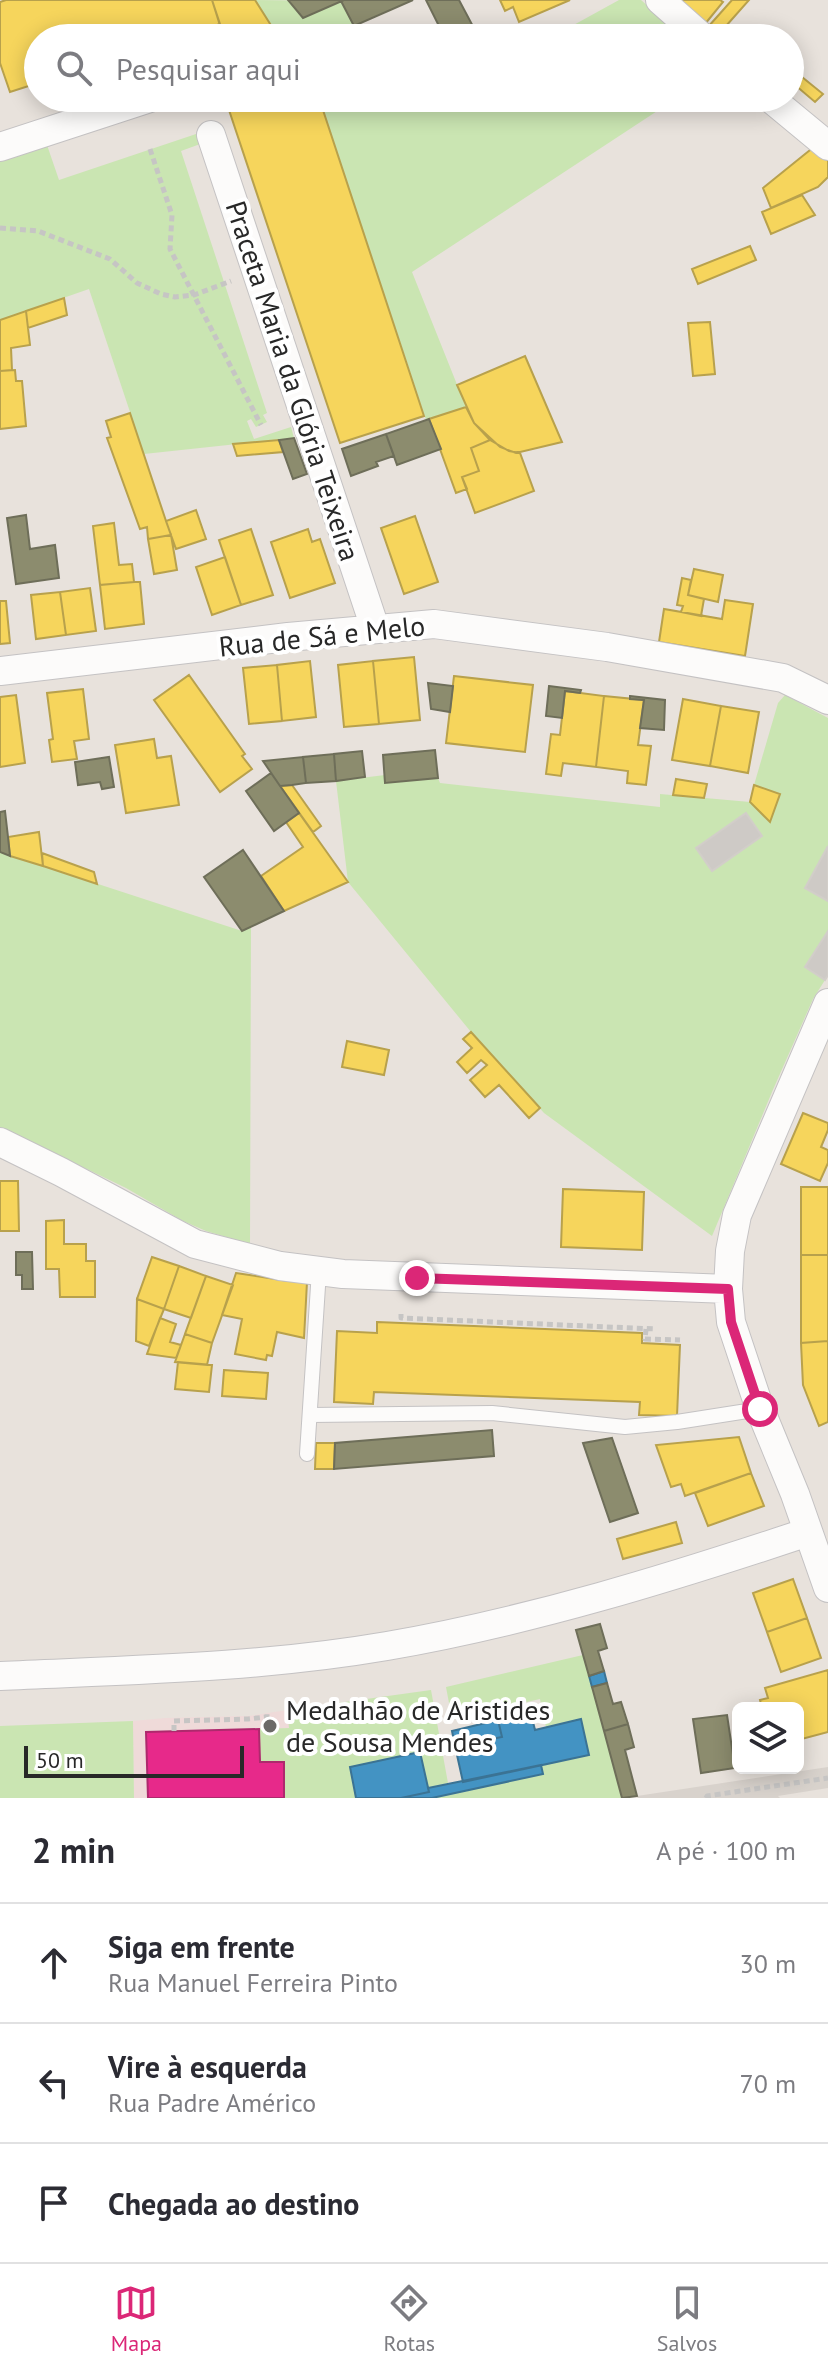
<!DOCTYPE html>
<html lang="pt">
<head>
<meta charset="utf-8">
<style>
	:root { --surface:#fff; --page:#f2f2f3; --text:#2b2b33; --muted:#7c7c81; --line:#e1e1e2; --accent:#db2777 }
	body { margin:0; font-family:"PT Sans",sans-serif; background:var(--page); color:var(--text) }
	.controls { position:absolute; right:24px; bottom:24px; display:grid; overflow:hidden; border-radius:12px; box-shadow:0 4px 20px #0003 }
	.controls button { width:72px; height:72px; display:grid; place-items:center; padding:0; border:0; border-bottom:2px solid var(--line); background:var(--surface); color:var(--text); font:40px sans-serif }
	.scale { position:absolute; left:24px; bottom:20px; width:220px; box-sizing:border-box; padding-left:8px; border:4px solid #282828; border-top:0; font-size:22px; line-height:28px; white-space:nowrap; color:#282828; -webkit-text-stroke:6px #fff; paint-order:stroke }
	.stop { position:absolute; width:24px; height:24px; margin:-18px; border:6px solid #db2777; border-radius:50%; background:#fff }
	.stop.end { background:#db2777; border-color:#fff; box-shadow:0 2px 8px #0008 }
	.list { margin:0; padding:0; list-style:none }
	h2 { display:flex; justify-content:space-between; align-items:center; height:104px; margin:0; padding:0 32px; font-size:34px }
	h2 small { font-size:26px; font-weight:400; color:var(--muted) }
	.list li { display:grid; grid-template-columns:52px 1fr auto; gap:24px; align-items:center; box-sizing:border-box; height:120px; padding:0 32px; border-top:2px solid var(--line) }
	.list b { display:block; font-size:30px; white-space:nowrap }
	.list p { margin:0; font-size:26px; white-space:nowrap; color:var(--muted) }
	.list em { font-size:26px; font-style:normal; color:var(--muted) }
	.icon { flex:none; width:44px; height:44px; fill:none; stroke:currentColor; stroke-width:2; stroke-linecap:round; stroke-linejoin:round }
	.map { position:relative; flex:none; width:828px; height:1798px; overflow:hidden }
	.search { position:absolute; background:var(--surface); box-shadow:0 4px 20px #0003; left:24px; right:24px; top:24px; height:88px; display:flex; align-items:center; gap:20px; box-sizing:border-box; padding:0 28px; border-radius:44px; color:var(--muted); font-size:30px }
	.sheet { height:464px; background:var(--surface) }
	nav { display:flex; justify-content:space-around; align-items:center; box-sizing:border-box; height:112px; border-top:2px solid var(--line); background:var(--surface); font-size:22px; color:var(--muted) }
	nav a { display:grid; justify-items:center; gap:4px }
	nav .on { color:var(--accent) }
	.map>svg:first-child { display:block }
</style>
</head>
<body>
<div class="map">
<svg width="828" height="1798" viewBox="0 0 828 1798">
	<rect width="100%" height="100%" fill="#e8e2dc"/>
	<path fill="#efdad9" d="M287,1710L300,1798H134L133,1721L165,1718L249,1716Z"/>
	<path fill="#cae5b2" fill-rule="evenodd" d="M255,0L341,1L360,38H279Z
		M619,0H641L684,38H550Z
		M319,98H432L434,102L442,98H677L412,272L466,407L426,420Z
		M199,133L203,143L181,151L267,413L263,415L267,422L256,427L251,419L247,421L254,439L291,427L294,438L144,454L89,289L0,320V161L47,145L59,180Z
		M785,695L828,718V846L805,888L828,901V931L805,966L825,980L813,999L772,1092L712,1236L544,1113L471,1032L348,882L336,781L385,775L386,783L438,778L440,783L660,807V794L750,802L769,822L780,794L754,785L778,703ZM746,814L761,836L712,871L696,848Z
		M0,852L242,931L251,927L250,1244L206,1231L183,1221L126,1188L0,1127Z
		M583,1655L622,1798H432L542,1774L541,1765L589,1755L581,1720L546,1727L540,1699L452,1719L446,1687Z
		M431,1690L448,1783L428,1788L420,1752L350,1767L356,1798H284V1762H260L259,1729L289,1728L287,1710Z
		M133,1721L134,1798H0V1726Z"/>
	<path fill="#d8d2cc" d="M828,1767V1788L778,1796L780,1798H638L637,1796Z"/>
	<path fill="#f6d55c" stroke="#b8a14c" stroke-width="2" d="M6,0H212L220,24L176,38H38V83L10,92L0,63V2Z
		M212,0H255L279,38H224Z
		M500,0H570L519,22L513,7L505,11Z
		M677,0H720L723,2L705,24Z
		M732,0H749L718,35L708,27Z
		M802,77L823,94L815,102L795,85Z
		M225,98H319L424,416L340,443Z
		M815,146L828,157V177L818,187L771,208L763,188Z
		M802,195L815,215L771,234L762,212Z
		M750,246L756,260L698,284L692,269Z
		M64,298L67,315L28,328L26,311Z
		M26,311L30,345L11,348L12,370L0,371V320Z
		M710,322L715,374L693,376L688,323Z
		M525,356L562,442L516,453L500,447L474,423L457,385Z
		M15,370L16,381H22L26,426L0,429V371Z
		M466,407L474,423L490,440L471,448L479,471L462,477L467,489L456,493L429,419Z
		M130,413L166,521L171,535L148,539L147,527L140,529L107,438L111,437L106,421Z
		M279,440L283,452L237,456L233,444Z
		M490,440L509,451L520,453L534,491L475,513L462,477L479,471L471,448Z
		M196,510L206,539L176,549L166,521Z
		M415,516L438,582L404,594L381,528Z
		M114,523L119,565L132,564L134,582L100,585L93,526Z
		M251,529L273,595L241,605L219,540Z
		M308,529L312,542L320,539L335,583L290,598L271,542Z
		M171,535L177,570L154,574L148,539Z
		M225,557L241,605L212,615L196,567Z
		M694,569L723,575L718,602L688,595Z
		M682,578L691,580L688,595L704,599L701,616L681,612L683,606L677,605Z
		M134,582H140L144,624L105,629L100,585Z
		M90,588L96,631L66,635L60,592Z
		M60,592L66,635L36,639L31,595Z
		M725,600L753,604L745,656L659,642L664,609L722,619Z
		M0,601H6L10,643L0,644Z
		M414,657L420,720L379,724L373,661Z
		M310,661L316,717L282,721L277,665Z
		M373,661L379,724L344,727L338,665Z
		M277,665L282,721L249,724L243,668Z
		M189,675L245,754L242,756L252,769L220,792L154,700Z
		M454,676L533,685L525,752L446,743Z
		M83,689L89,739L74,741L77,759L52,762L49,740L53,739L47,693Z
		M565,691L604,696L596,767L563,763L561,776L546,774L551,734L560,735Z
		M16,695L25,763L0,767V697Z
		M604,696L644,700L638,745L651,746L646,785L627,783L628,771L596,767Z
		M683,699L721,706L710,766L672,760Z
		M721,706L759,712L748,773L710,766Z
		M154,739L157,758L171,756L179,805L126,813L115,745Z
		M676,779L707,784L704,798L673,795Z
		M292,785L321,826L313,832L280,786Z
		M754,785L780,794L770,822L750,802Z
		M299,813L348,882L284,911L261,876L303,847L286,822Z
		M39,832L43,866L10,856L8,837Z
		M42,853L94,872L97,884L43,866Z
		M471,1032L540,1108L529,1118L499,1085L485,1097L470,1080L487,1065L481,1060L467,1073L457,1062L472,1048L463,1039Z
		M347,1041L389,1050L384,1075L342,1067Z
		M803,1113L828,1123V1130L821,1147L828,1150V1163L820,1181L781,1164Z
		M0,1181H18L19,1231H0Z
		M801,1187H828V1255H801Z
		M563,1189L644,1192L642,1250L561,1247Z
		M64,1220V1244H86V1261H95V1297H60L59,1269H46V1221Z
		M801,1255H828V1341L801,1343Z
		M152,1257L179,1266L164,1309L137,1299Z
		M179,1266L206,1276L191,1318L164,1309Z
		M236,1273L288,1281L307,1282L304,1338L277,1332L272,1356L267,1355L266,1360L235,1354L242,1319L222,1315Z
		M206,1276L233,1285L212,1343L185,1334Z
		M137,1299L164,1309L149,1346L136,1341Z
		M160,1318L176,1324L170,1342L181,1345L176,1358L147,1354Z
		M377,1322L642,1333V1343L680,1345L677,1416L639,1415L640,1402L374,1392L373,1404L334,1402L337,1331L377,1333Z
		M185,1334L212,1343L207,1365L175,1362Z
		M828,1341V1422L819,1426L803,1385L801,1343Z
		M178,1362L212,1365L209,1392L175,1389Z
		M224,1370L268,1373L266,1399L222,1396Z
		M739,1437L751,1473L685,1496L681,1484L671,1487L656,1445Z
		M316,1443H335L334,1469H315Z
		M751,1473L764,1506L708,1526L695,1493Z
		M676,1522L682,1543L623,1559L617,1539Z
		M793,1579L807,1618L767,1632L753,1593Z
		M807,1618L821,1658L781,1672L767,1632Z
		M828,1670V1732L798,1740V1708H762L760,1700L768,1698L765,1688Z"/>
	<path fill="#4393c3" stroke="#3b7394" stroke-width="2" d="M604,1671L607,1683L592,1687L589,1676Z
		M531,1714L535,1730L581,1719L589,1755L463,1782L455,1746L502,1737L498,1720Z
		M498,1720L502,1737L455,1746L452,1731Z
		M420,1752L429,1792L401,1798H356L350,1767Z
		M541,1765L543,1774L432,1798H401L429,1792L428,1788Z"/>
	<path fill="#e7298a" stroke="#ae296d" stroke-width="2" d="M259,1729L260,1762H284V1798H148L146,1732Z"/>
	<path fill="#8c8c6e" stroke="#6e6e59" stroke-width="2" d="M288,0H344L303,18Z
		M344,0H413L354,26L341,1Z
		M426,0H459L476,32L465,38H445Z
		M429,419L441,449L397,465L386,434Z
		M386,434L394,456L376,462L378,466L351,476L342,449Z
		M294,438L307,474L293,479L279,440Z
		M26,515L30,549L55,545L59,578L16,584L7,518Z
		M428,683L453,686L450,712L431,709Z
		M549,686L581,690L580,693L565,691L562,718L546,716Z
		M630,696L665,700L664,730L640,728L644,700L630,699Z
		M435,750L438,778L385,783L383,755Z
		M362,751L365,777L336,781L334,754Z
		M334,754L336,781L306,783L303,757Z
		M109,757L114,787L102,789L100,782L78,785L75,762Z
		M303,757L306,783L292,785L280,786L263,761Z
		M271,773L299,813L274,831L246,791Z
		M5,811L8,837L10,856L0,852V812Z
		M243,850L284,911L242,931L204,877Z
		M16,1252H32L33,1289H22V1275H16Z
		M492,1430L494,1456L334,1469L335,1443Z
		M612,1438L638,1513L610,1522L583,1443Z
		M600,1624L607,1648L598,1651L604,1671L589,1676L576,1630Z
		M607,1683L613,1704L621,1702L628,1724L604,1731L592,1687Z
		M727,1715L735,1768L701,1773L693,1719Z
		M628,1724L634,1747L625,1750L637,1796L622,1798L604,1731Z"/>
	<path fill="#cecac6" stroke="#d2cec9" stroke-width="2" d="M746,813L762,836L712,871L696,848Z
		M828,846V901L805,888Z
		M828,931V975L825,980L805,967Z"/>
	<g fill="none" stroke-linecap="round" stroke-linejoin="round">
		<defs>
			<path id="service" d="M311,1415L492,1413L625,1427L677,1422L760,1409
				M307,1454L319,1271"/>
			<path id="minor" d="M660,0L703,38
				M770,98L828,146
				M211,135L375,628
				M0,147L150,98
				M0,671L288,637L434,624L607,647L783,678L828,700
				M828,1003L737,1215L730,1251L728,1289L731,1322L760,1409L795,1494L828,1588
				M0,1142L61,1172L195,1244L280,1266L343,1274L728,1289
				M0,1676C129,1670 259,1668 387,1646C531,1621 670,1578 808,1532"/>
		</defs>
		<use href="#service" stroke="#c4c2c3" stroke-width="16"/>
		<use href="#minor" stroke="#c4c2c3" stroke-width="30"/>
		<path stroke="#c6c5c4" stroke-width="5" stroke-dasharray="6 4" stroke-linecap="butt" d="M150,149L172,215L170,249L261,425
			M0,228L38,231L110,259L137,283L161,294L175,297L194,295L231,281
			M401,1314V1318L656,1329
			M646,1329L645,1339L680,1340
			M174,1731V1721L248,1719L267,1717V1713
			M706,1798L707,1796L828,1778"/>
		<use href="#service" stroke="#fcfbfa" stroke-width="14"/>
		<use href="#minor" stroke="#fcfbfa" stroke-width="28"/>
	</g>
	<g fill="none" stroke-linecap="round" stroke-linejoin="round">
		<path stroke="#db2777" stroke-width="10" d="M417,1278L728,1289L731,1322L760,1409"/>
	</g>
	<circle fill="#6b6967" stroke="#fff" stroke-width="3" cx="270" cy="1726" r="8"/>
	<g text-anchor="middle" stroke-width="8" stroke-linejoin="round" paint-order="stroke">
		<g font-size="28" fill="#282828" stroke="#fff">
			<text transform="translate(293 381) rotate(72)" y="10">Praceta Maria da Glória Teixeira</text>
			<text transform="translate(322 636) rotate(-6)" y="10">Rua de Sá e Melo</text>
		</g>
		<g font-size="28" fill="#282828" stroke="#fff" text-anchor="start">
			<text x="286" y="1720">Medalhão de Aristides<tspan x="286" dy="32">de Sousa Mendes</tspan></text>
		</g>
	</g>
</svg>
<div class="controls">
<button><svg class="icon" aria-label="layers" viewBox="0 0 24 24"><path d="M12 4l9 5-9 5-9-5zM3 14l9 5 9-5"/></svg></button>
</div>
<div class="scale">50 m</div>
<div class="stop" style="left:760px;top:1409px"></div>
<div class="stop end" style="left:417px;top:1278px"></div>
<div class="search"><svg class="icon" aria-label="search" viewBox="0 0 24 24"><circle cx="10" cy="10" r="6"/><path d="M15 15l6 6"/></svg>Pesquisar aqui</div>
</div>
<section class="sheet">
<h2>2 min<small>A pé · 100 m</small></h2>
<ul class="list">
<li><svg class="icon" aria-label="ahead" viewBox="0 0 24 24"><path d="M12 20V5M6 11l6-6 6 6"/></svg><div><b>Siga em frente</b><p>Rua Manuel Ferreira Pinto</p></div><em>30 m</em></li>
<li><svg class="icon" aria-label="left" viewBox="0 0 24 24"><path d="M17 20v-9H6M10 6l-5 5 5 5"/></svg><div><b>Vire à esquerda</b><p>Rua Padre Américo</p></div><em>70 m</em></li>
<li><svg class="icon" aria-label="arrive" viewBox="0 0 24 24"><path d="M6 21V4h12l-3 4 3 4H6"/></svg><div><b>Chegada ao destino</b></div></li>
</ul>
</section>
<nav>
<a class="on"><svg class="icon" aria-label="map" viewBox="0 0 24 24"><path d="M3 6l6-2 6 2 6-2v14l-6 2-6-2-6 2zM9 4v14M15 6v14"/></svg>Mapa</a>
<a><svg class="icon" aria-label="directions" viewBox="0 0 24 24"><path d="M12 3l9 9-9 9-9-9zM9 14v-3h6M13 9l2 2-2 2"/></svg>Rotas</a>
<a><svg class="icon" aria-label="saved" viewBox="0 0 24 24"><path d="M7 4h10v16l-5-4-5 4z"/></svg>Salvos</a>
</nav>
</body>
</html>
